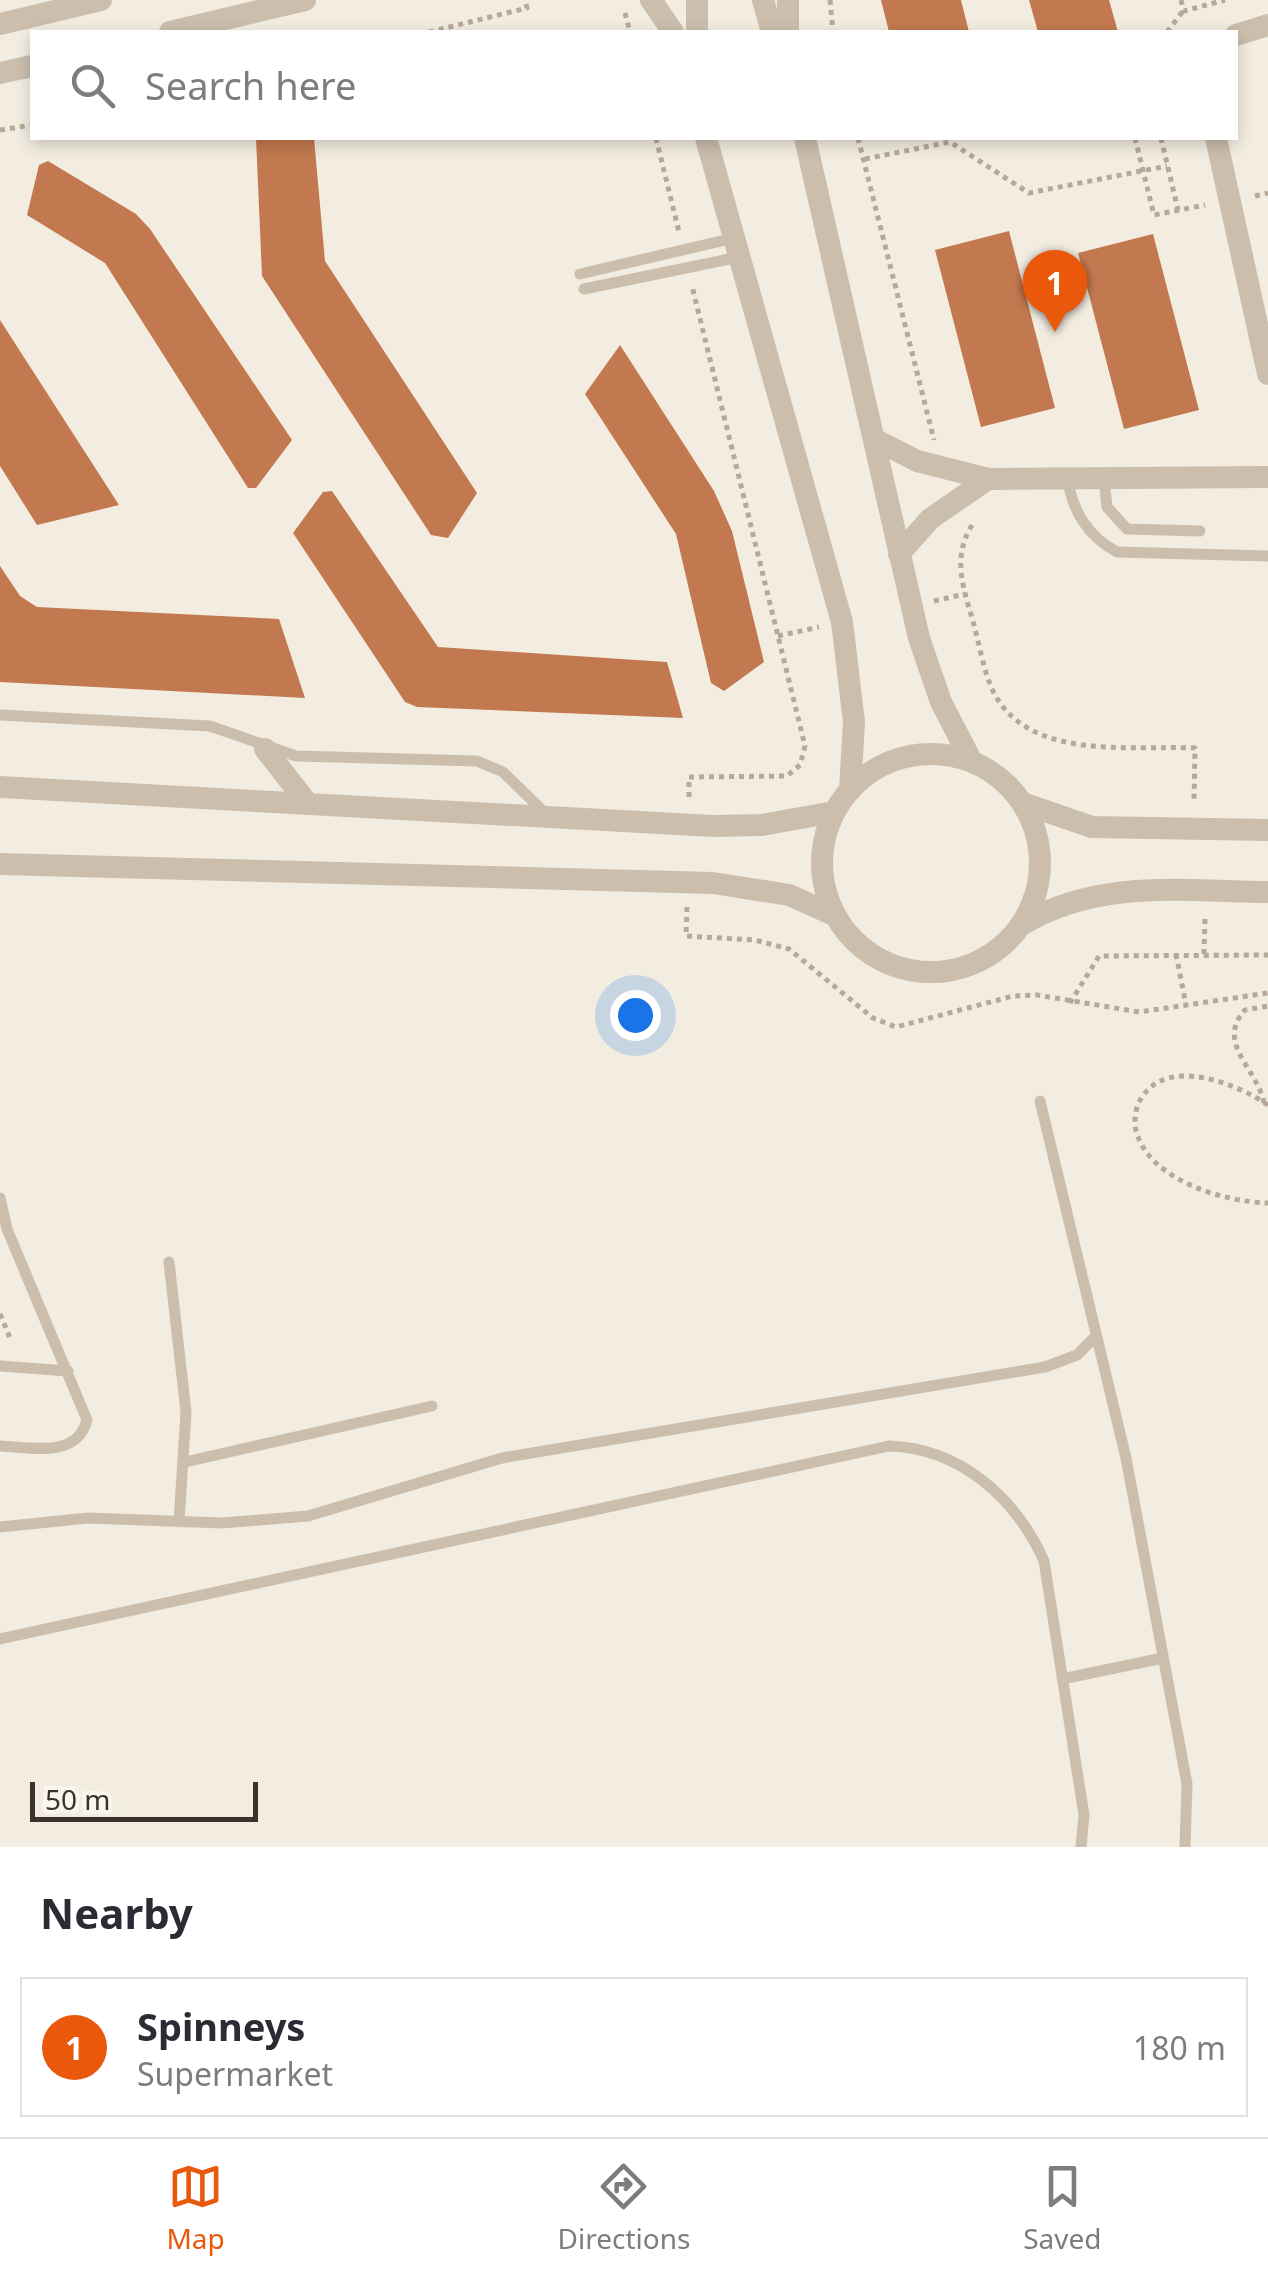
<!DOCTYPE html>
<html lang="en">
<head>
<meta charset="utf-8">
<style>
	:root { --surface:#fff; --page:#f2f2f3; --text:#2b2b33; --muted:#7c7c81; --line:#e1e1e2; --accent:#ea580c }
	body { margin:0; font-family:"Noto Sans",sans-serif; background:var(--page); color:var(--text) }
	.scale { position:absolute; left:30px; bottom:25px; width:228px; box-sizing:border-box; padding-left:10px; border:5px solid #3a322b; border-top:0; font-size:28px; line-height:35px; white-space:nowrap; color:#3a322b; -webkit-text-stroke:8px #faf6ee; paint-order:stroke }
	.you { position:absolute; left:635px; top:1015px; width:35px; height:35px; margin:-25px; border:8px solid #fff; border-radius:50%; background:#1a73e8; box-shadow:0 0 0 15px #1a73e833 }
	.badge { display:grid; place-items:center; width:65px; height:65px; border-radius:50%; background:var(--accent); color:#fff; font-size:32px; font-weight:700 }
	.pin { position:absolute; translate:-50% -82px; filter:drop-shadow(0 2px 5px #0008) }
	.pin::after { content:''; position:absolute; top:52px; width:35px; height:30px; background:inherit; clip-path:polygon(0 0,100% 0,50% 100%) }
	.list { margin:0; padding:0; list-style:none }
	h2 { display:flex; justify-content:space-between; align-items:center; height:130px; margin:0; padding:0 40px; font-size:42px }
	h2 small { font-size:32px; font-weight:400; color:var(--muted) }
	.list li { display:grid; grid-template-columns:65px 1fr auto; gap:30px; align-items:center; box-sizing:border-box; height:140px; margin:0 20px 20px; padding:0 20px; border:2px solid var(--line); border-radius:0px }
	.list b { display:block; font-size:38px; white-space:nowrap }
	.list p { margin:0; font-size:32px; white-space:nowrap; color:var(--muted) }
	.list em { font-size:32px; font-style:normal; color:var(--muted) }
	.icon { flex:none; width:55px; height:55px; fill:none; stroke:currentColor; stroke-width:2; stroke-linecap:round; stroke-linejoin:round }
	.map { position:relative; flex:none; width:1268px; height:1847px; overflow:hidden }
	.search { position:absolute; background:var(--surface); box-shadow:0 5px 15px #0003; left:30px; right:30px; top:30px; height:110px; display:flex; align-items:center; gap:25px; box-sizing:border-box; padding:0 35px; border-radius:0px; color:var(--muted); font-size:38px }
	.sheet { height:290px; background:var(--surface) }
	nav { display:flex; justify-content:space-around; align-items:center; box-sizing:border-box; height:140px; border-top:2px solid var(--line); background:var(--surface); font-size:28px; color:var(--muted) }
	nav a { display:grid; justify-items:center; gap:5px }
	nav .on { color:var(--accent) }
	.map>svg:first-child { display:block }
</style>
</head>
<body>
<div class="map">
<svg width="1268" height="1847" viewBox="0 0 1268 1847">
	<rect width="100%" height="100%" fill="#f3ede1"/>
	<path fill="#c3794f" d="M881,0H961L969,32H889Z
		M1029,0H1109L1118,32H1038Z
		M256,138H314L325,261L477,493L448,538L431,535L262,276Z
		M48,161L136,214L150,229L292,440L256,488H248L105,263L27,215L39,165Z
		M1009,231L1055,408L981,427L935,250Z
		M1153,234L1199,410L1124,429L1078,253Z
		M0,320L119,505L37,525L0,466Z
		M620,345L714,491L732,531L764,662L724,691L711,683L676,534L585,394Z
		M332,491L438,647L667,662L683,718L417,707L405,702L293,533L323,492Z
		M0,566L20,596L37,607L279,619L305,698L0,682Z"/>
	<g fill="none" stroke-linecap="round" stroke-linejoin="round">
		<path stroke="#b7a997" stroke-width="5" stroke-dasharray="5 5" stroke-linecap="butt" d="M830,0L833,32
			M1181,0L1184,11L1225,0
			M625,13L630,32
			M429,32L527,8L525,0
			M1167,32L1183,11
			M0,130L32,125
			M656,138L679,232
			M858,138L934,440
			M1135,138L1154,215L1205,205
			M1161,138L1178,210
			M865,159L950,142L1029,193L1167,166
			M1255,196L1268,193
			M972,525C952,557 963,588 973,621C979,643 983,668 992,689C1026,762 1129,745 1195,748L1194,802
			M934,601L965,594
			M778,636L819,627
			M689,797V777L787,776L800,765L805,746L692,286
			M687,907L686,936L755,940L789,949L873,1018L896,1027L1013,996L1037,995L1139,1012L1268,993
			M1176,954L1186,1005
			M1204,954L1205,917
			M1070,1003L1099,956L1268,955
			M1264,1103C1257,1068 1215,1043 1245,1010L1268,1006
			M1268,1105C1237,1084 1169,1056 1142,1097C1135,1107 1133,1123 1137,1134C1152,1181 1225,1202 1268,1203
			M0,1314L10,1338"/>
		<path stroke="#cbbead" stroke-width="11" d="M580,274L734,238
			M584,289L739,257
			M1067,478C1073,511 1087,536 1117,552L1268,556
			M1104,478L1107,507L1127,529L1200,531
			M0,715L210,726L296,756L477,761L503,772L546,814
			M1040,1101L1126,1458L1187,1784L1185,1847
			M0,1198L7,1229L87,1420C77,1459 31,1447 0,1446
			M169,1262L186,1412L179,1522
			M0,1366L68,1371
			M185,1462L432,1406
			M0,1527L88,1518L222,1523L308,1516L502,1458L1045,1367L1077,1355L1096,1336
			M0,1639L889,1446C960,1448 1016,1498 1044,1561L1084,1815L1081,1847
			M1062,1679L1163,1658"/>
		<path stroke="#cbbead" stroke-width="22" d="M651,0L673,32
			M763,0L772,32
			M788,0V32
			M0,24L101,0
			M170,32L305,0
			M697,32V0
			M1236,35L1268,25
			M0,73L32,66
			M706,138L842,622L854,722L850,789
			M805,138L919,638L941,702L972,762
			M1216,138L1268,374
			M874,439L917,461L988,479L1268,477
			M899,554L930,519L988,479
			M265,749L308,804
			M822 863a109 109 0 1 1 218 0a109 109 0 1 1-218 0Z
			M0,787L713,826L762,825L834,812
			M1022,803L1092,827L1268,830
			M0,864L713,883L789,895L836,916
			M1023,924C1098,879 1183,891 1268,892"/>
	</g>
</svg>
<div class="scale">50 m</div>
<div class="you"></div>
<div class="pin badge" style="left:1055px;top:332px">1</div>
<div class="search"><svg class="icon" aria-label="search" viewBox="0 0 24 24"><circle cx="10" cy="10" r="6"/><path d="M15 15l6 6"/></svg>Search here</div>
</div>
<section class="sheet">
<h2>Nearby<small></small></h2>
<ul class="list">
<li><span class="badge">1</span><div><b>Spinneys</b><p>Supermarket</p></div><em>180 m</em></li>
</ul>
</section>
<nav>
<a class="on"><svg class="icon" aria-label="map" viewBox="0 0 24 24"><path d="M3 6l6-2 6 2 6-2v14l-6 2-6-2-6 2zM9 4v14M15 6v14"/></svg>Map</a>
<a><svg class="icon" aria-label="directions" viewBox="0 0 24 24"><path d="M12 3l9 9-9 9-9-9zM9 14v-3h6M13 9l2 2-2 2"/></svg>Directions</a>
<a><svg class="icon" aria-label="saved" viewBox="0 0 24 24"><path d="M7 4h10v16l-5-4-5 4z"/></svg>Saved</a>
</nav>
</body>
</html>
